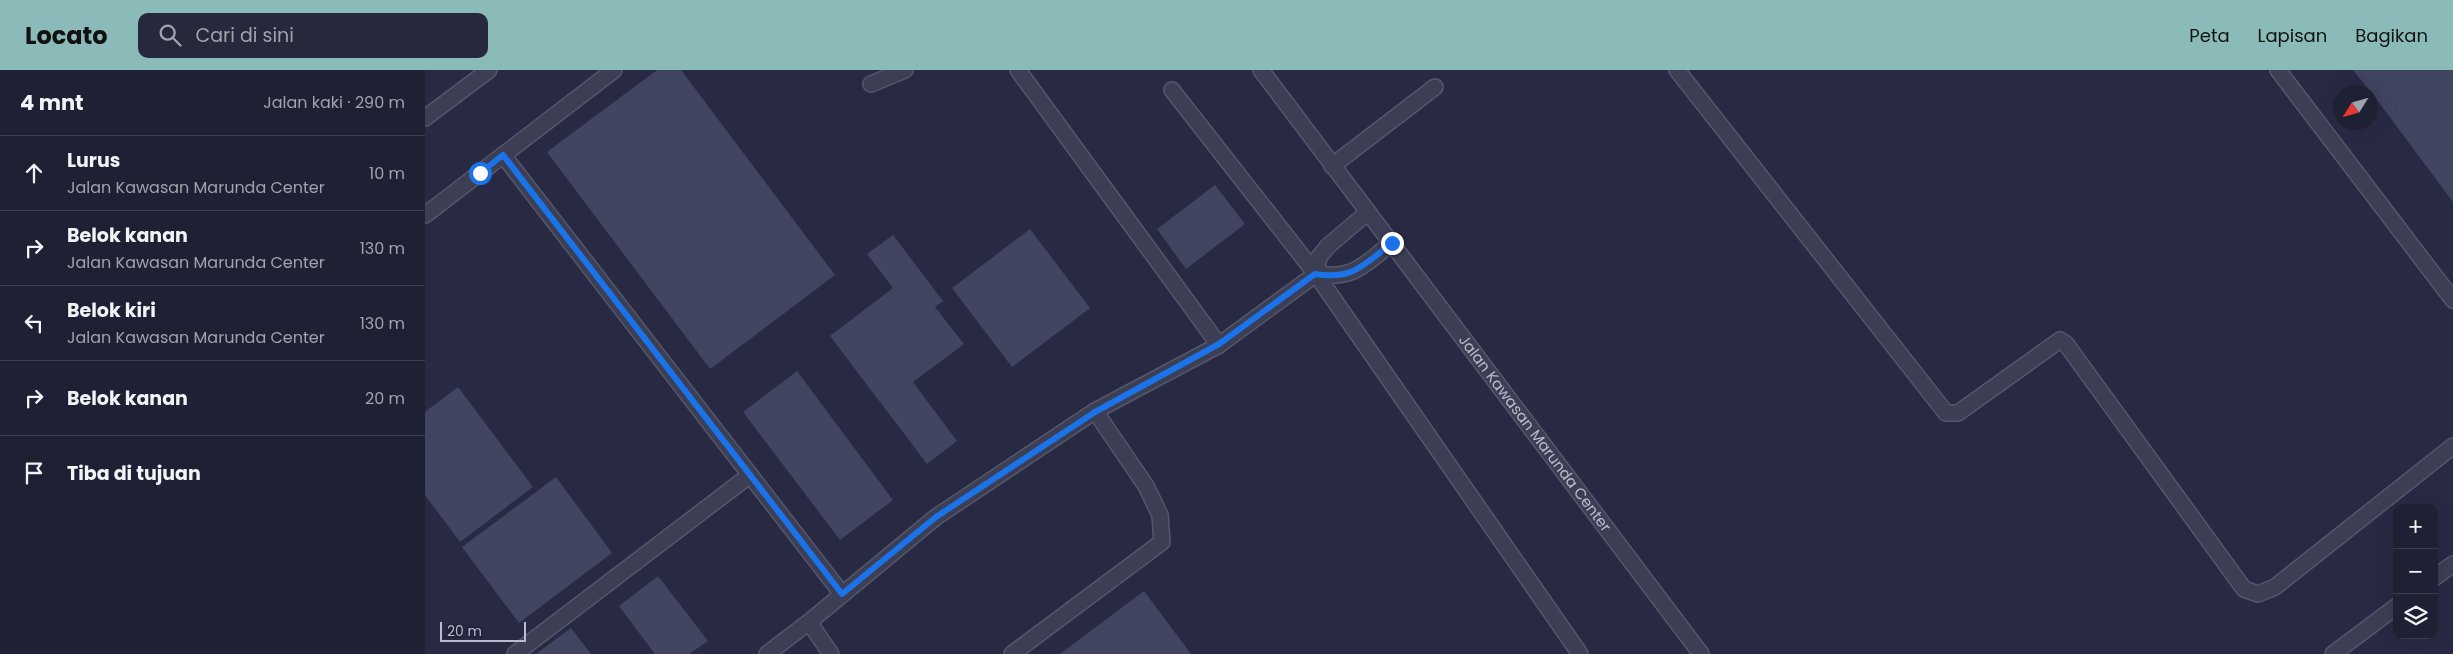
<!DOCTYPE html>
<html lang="id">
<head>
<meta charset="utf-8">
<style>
	:root { --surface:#1e2033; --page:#26283b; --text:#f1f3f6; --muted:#a1a3ac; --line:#3c3e4e; --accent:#8bbbb9 }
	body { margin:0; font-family:Poppins,sans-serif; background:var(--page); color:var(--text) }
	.controls { position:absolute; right:15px; bottom:15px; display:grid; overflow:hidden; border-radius:10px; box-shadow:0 5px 20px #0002 }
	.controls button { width:45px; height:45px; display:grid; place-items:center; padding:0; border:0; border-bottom:1px solid var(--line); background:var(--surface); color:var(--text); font:25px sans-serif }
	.compass { position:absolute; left:1908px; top:15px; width:45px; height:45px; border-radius:50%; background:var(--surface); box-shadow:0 5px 20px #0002; rotate:233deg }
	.scale { position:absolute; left:15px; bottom:12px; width:86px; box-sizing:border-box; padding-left:5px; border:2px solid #babbcd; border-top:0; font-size:14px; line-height:18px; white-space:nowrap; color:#babbcd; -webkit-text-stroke:4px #212339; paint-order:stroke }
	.stop { position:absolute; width:15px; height:15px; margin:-11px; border:4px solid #1a73e8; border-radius:50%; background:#fff }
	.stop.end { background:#1a73e8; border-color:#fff; box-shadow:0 1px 5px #0008 }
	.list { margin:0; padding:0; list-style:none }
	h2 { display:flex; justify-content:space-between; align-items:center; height:65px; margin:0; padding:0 20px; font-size:21px }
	h2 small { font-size:16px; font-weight:400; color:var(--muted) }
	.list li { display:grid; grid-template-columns:32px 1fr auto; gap:15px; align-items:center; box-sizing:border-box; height:75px; padding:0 20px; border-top:1px solid var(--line) }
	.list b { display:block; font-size:19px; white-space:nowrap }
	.list p { margin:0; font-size:16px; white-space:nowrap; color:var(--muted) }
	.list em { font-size:16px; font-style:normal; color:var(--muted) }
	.icon { flex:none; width:28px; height:28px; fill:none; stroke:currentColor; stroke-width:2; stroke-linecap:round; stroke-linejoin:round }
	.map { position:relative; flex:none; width:2028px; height:584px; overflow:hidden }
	header { display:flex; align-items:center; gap:30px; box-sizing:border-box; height:70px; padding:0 25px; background:var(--accent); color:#111 }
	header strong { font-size:24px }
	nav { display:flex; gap:28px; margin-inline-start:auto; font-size:18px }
	.search { width:350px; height:45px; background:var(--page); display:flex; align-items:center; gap:12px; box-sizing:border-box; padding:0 18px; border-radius:10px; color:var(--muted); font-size:19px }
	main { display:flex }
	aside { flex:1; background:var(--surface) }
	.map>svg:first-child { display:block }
</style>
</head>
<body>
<header>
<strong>Locato</strong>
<div class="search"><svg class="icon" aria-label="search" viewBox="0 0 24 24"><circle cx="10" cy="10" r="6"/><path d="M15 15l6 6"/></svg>Cari di sini</div>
<nav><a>Peta</a><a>Lapisan</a><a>Bagikan</a></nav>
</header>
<main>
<aside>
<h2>4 mnt<small>Jalan kaki · 290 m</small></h2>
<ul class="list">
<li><svg class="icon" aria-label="ahead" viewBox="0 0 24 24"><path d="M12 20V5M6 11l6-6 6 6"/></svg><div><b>Lurus</b><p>Jalan Kawasan Marunda Center</p></div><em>10 m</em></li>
<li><svg class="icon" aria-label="right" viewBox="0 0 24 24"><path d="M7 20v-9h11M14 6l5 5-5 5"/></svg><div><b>Belok kanan</b><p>Jalan Kawasan Marunda Center</p></div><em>130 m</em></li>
<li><svg class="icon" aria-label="left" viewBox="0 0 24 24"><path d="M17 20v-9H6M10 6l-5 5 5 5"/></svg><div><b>Belok kiri</b><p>Jalan Kawasan Marunda Center</p></div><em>130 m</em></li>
<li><svg class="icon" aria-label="right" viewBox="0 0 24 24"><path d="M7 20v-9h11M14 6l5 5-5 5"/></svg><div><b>Belok kanan</b></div><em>20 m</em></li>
<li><svg class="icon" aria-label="arrive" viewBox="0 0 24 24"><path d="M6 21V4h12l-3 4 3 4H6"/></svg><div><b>Tiba di tujuan</b></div></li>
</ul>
</aside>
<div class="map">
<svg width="2028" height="584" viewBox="0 0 2028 584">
	<rect width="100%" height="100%" fill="#282a44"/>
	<path fill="#424561" d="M232,0H256L410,205L285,299L122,82Z
		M1928,0H2028V132L1946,22Z
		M790,115L820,154L761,199L732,159Z
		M605,159L665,238L587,297L527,218Z
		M468,165L518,231L510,237L539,274L488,312L532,371L502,394L405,266L468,218L442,184Z
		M372,301L468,430L415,470L318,342Z
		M33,317L108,417L35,472L0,425V342Z
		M131,407L187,483L94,553L37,477Z
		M233,506L283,571L264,584H230L194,536Z
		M719,521L766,584H635Z
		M146,558L166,584H111Z"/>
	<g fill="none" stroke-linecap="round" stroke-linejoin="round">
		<defs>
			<g id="minor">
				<path d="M593,0L794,275"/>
				<path id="s1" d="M836,0L1276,584"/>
				<path d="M1252,0L1521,343H1533L1635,270L1641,274L1819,519L1833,524L1850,517L2028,376"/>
				<path d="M1853,0L2028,230"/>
				<path d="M446,14L480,0"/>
				<path d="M747,20L891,204L1155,584"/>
				<path d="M0,48L64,0"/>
				<path d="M78,85L417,524"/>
				<path d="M907,96L1010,17"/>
				<path d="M0,145L189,0"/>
				<path d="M891,204C929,210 938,195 967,173"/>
				<path d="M2009,508L2028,494"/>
				<path d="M90,584L325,405"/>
				<path d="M342,584L384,552"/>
				<path d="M406,584L384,552L511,447L670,341L794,275L891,204L894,187L903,176L943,142"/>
				<path d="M587,584L737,472L735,445L721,416L670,341"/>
				<path d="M1908,584L1972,536"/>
			</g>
		</defs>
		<use href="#minor" stroke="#55566b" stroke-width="18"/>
		<use href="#minor" stroke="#3c3e53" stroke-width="15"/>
	</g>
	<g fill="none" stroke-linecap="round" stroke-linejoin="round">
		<path stroke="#1a73e8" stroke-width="6" d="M55,103L78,85L417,524L511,447L670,342L794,274L890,204C929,210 938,195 967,173"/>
	</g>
	<g text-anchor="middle" stroke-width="4" stroke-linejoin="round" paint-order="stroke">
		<g font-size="15" fill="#babbcd" stroke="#212339">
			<text dy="5" stroke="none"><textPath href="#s1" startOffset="455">Jalan Kawasan Marunda Center</textPath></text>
		</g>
	</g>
</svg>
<div class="controls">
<button>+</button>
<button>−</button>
<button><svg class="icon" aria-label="layers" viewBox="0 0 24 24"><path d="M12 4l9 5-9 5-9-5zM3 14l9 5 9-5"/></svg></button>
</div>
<svg class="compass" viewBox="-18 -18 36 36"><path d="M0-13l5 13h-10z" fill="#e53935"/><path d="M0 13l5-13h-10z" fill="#a1a3ac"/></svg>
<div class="scale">20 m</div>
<div class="stop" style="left:55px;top:103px"></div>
<div class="stop end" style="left:967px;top:173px"></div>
</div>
</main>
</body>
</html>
